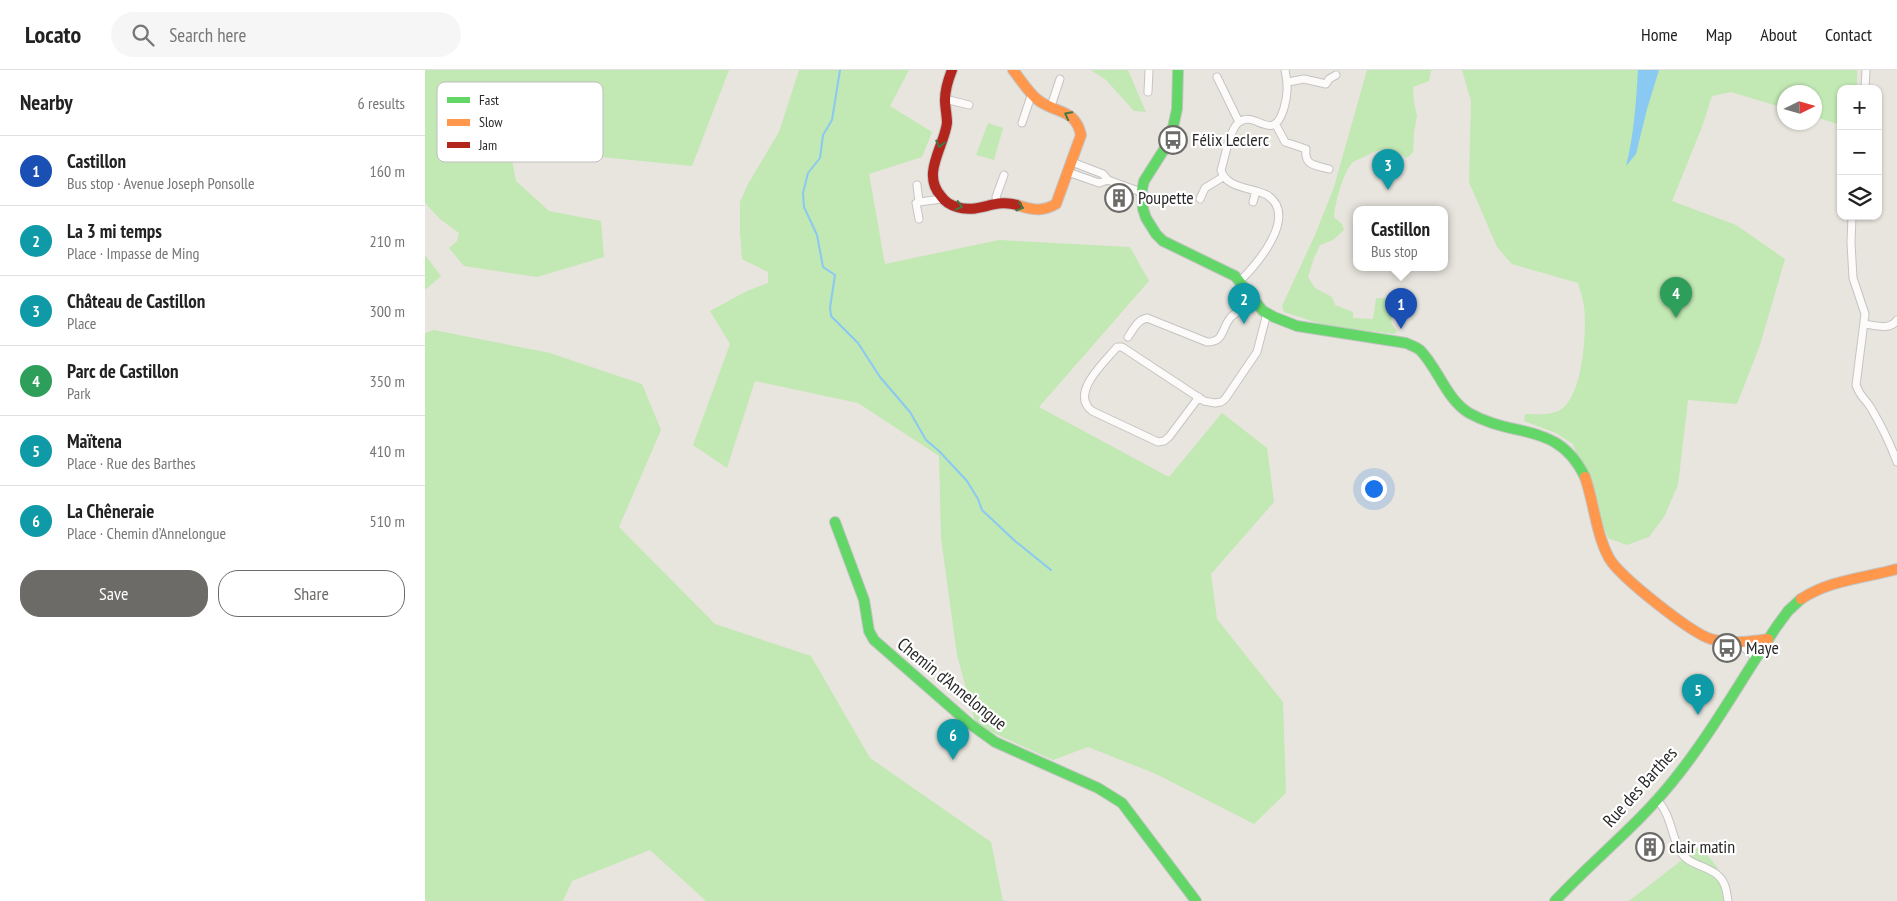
<!DOCTYPE html>
<html lang="en">
<head>
<meta charset="utf-8">
<style>
	:root { --surface:#fff; --page:#f6f6f6; --text:#222; --muted:#767676; --line:#e0e0e0; --accent:#6c6b68 }
	body { margin:0; font-family:"PT Sans Narrow",sans-serif; background:var(--page); color:var(--text) }
	.controls { position:absolute; right:15px; top:15px; display:grid; overflow:hidden; border-radius:10px; box-shadow:0 1px 4px #0004 }
	.controls button { width:45px; height:45px; display:grid; place-items:center; padding:0; border:0; border-bottom:1px solid var(--line); background:var(--surface); color:var(--text); font:25px sans-serif }
	.compass { position:absolute; left:1352px; top:15px; width:45px; height:45px; border-radius:50%; background:var(--surface); box-shadow:0 1px 4px #0004; rotate:85deg }
	.you { position:absolute; left:948px; top:418px; width:18px; height:18px; margin:-12px; border:4px solid #fff; border-radius:50%; background:#1a73e8; box-shadow:0 0 0 8px #1a73e833 }
	.badge { display:grid; place-items:center; width:32px; height:32px; border-radius:50%; background:var(--accent); color:#fff; font-size:16px; font-weight:700 }
	.pin { position:absolute; translate:-50% -41px; filter:drop-shadow(0 1px 2px #0008) }
	.pin::after { content:''; position:absolute; top:26px; width:18px; height:15px; background:inherit; clip-path:polygon(0 0,100% 0,50% 100%) }
	.popup { position:absolute; left:928px; top:136px; width:95px; height:65px; box-sizing:border-box; display:grid; place-content:center; border-radius:10px; background:var(--surface); filter:drop-shadow(0 1px 4px #0005); font-size:16px; white-space:nowrap; color:var(--muted) }
	.popup b { font-size:19px; color:var(--text) }
	.popup::after { content:''; position:absolute; left:50%; top:100%; margin-left:-10px; border:10px solid transparent; border-top-color:var(--surface) }
	.list { margin:0; padding:0; list-style:none }
	h2 { display:flex; justify-content:space-between; align-items:center; height:65px; margin:0; padding:0 20px; font-size:21px }
	h2 small { font-size:16px; font-weight:400; color:var(--muted) }
	.list li { display:grid; grid-template-columns:32px 1fr auto; gap:15px; align-items:center; box-sizing:border-box; height:70px; padding:0 20px; border-top:1px solid var(--line) }
	.list b { display:block; font-size:19px; white-space:nowrap }
	.list p { margin:0; font-size:16px; white-space:nowrap; color:var(--muted) }
	.list em { font-size:16px; font-style:normal; color:var(--muted) }
	.actions { display:flex; gap:10px; padding:15px 20px }
	.actions a { flex:1; padding:11px 0; border:1px solid var(--accent); border-radius:20px; text-align:center; font-size:18px; color:var(--accent) }
	.actions .main { background:var(--accent); color:#fff }
	.icon { flex:none; width:28px; height:28px; fill:none; stroke:currentColor; stroke-width:2; stroke-linecap:round; stroke-linejoin:round }
	.map { position:relative; flex:none; width:1472px; height:831px; overflow:hidden }
	header { display:flex; align-items:center; gap:30px; box-sizing:border-box; height:70px; padding:0 25px; background:var(--surface); border-bottom:1px solid var(--line) }
	header strong { font-size:24px }
	nav { display:flex; gap:28px; margin-inline-start:auto; font-size:18px }
	.search { width:350px; height:45px; background:var(--page); display:flex; align-items:center; gap:12px; box-sizing:border-box; padding:0 18px; border-radius:28px; color:var(--muted); font-size:19px }
	main { display:flex }
	aside { flex:1; background:var(--surface) }
	.map>svg:first-child { display:block }
</style>
</head>
<body>
<header>
<strong>Locato</strong>
<div class="search"><svg class="icon" aria-label="search" viewBox="0 0 24 24"><circle cx="10" cy="10" r="6"/><path d="M15 15l6 6"/></svg>Search here</div>
<nav><a>Home</a><a>Map</a><a>About</a><a>Contact</a></nav>
</header>
<main>
<aside>
<h2>Nearby<small>6 results</small></h2>
<ul class="list">
<li><span class="badge" style="background:#1a4fb4">1</span><div><b>Castillon</b><p>Bus stop · Avenue Joseph Ponsolle</p></div><em>160 m</em></li>
<li><span class="badge" style="background:#0f9aa8">2</span><div><b>La 3 mi temps</b><p>Place · Impasse de Ming</p></div><em>210 m</em></li>
<li><span class="badge" style="background:#0f9aa8">3</span><div><b>Château de Castillon</b><p>Place</p></div><em>300 m</em></li>
<li><span class="badge" style="background:#2e9e5b">4</span><div><b>Parc de Castillon</b><p>Park</p></div><em>350 m</em></li>
<li><span class="badge" style="background:#0f9aa8">5</span><div><b>Maïtena</b><p>Place · Rue des Barthes</p></div><em>410 m</em></li>
<li><span class="badge" style="background:#0f9aa8">6</span><div><b>La Chêneraie</b><p>Place · Chemin d’Annelongue</p></div><em>510 m</em></li>
</ul>
<div class="actions"><a class="main">Save</a><a>Share</a></div>
</aside>
<div class="map">
<svg width="1472" height="831" viewBox="0 0 1472 831">
	<rect width="100%" height="100%" fill="#e8e5de"/>
	<path fill="#c2e8b3" d="M0,0H304L267,96L85,78L91,111L124,141L176,151L179,187L112,207L39,196L24,178L32,171L34,163L15,149L0,133Z
		M374,0H484L465,36L507,62L497,87L444,104L460,194L574,170L705,177L724,211L614,337L744,407L797,343L842,378L849,432L786,504L792,549L858,632L861,723L829,754L731,704L663,677L628,690L551,655L532,585L516,468L514,386L433,333L330,311L302,398L268,375L305,274L285,241L322,221L343,213V202L317,189L315,162V132L323,114L354,62Z
		M666,0H703L721,42L709,41L681,10Z
		M942,0H1009L1006,1L1004,11L988,17L989,32L992,46L989,62L988,82L982,88C965,76 957,77 939,87C936,88 931,90 928,92C918,102 910,133 909,147L917,154L919,160L908,170L895,175L889,188L883,207L890,218L907,227L910,235L928,242V248L948,249L951,228L968,229L969,237L966,253L972,261L970,264L902,256L859,242L857,236L890,165L909,117Z
		M1037,0H1432V19H1416V55L1390,47V22H1360L1359,38L1306,22L1287,26L1277,57L1247,131L1311,155L1360,189L1335,275L1312,334L1263,330L1253,415L1239,447L1224,467L1202,475L1183,468L1148,374L1131,363L1099,351L1100,344C1111,344 1129,346 1138,338C1158,321 1162,261 1159,236C1158,228 1155,221 1153,213L1087,194L1072,177L1044,112L1046,31Z
		M563,53L578,58L569,90L551,85Z
		M0,185L16,206L0,220Z
		M9,260L125,283L217,314L236,360L194,457L290,554L386,586L445,688L566,772L578,831H281L225,780L147,811L138,831H0V263Z
		M1275,776L1292,797L1299,831H1204Z"/>
	<path fill="#89c9f2" d="M1213,0H1234L1222,39L1211,84L1201,96C1209,65 1211,33 1213,0Z"/>
	<g fill="none" stroke-linecap="round" stroke-linejoin="round">
		<path stroke="#89c9f2" stroke-width="2" d="M415,0L407,50L398,65L395,88L383,103L378,123L379,137L392,165L398,197L410,205L405,238L406,246L433,273L455,307L485,342L501,370L514,381L542,411L553,429L557,440L590,471L626,500"/>
		<defs>
			<path id="street" d="M792,7L814,52
				M863,12L879,9L901,14L904,9L911,5
				M1440,19L1441,0
				M723,22L724,0
				M520,29L544,35
				M626,36L635,9
				M597,53L605,29L609,25
				M851,55L860,72L881,79C879,96 890,95 904,99
				M647,92L678,104L683,110L716,122
				M643,102L674,113L683,110
				M492,115L494,132L517,129
				M775,129L780,118L798,107
				M828,132L831,121
				M573,133L571,127L579,105
				M1427,146L1426,173L1428,208L1440,244L1431,315C1435,327 1440,328 1446,338C1456,355 1465,373 1472,392
				M494,149L491,133L494,132
				M815,211C832,194 874,146 842,125C827,117 801,119 796,100C800,88 804,61 813,53C830,38 848,76 859,38C863,24 863,14 860,0
				M1439,254C1450,255 1465,261 1472,250
				M703,267C708,260 712,250 722,248L782,272C800,272 796,258 806,247C813,240 823,237 831,233
				M774,327L744,367L739,371L733,372L667,341C644,323 680,292 692,277H697L779,331L790,333L796,332L800,329L832,282L842,243
				M1315,574L1331,588
				M1231,729C1246,743 1246,765 1255,781C1265,799 1292,794 1300,816C1302,821 1302,826 1303,831"/>
			<path id="fast" d="M753,0L752,39L747,62L740,78L719,111L717,120L718,139L721,148L731,164L738,171L810,206L838,241L849,247L872,256L981,273C985,275 991,277 995,280C1013,298 1021,329 1044,343C1090,369 1133,351 1160,407
				M410,452L439,530L444,561L449,570L545,654L570,672L673,718L697,733L771,831
				M1130,831C1168,790 1213,755 1248,711C1287,663 1317,608 1352,556L1363,541L1376,529"/>
			<path id="slow" d="M588,0C596,10 603,22 613,30C631,44 650,38 656,65L631,134C617,142 607,140 592,135
				M1160,407C1169,433 1171,464 1184,488C1195,507 1266,563 1286,569C1305,574 1324,572 1343,569
				M1376,529C1405,510 1439,508 1472,499"/>
			<path id="jam" d="M527,0C523,10 520,19 520,30C520,38 522,45 522,53C519,77 496,104 516,126C520,132 525,135 532,137C553,144 570,128 592,135"/>
		</defs>
		<use href="#street" stroke="#c5c4c4" stroke-width="9"/>
		<use href="#fast" stroke="#c5c4c4" stroke-width="12"/>
		<use href="#slow" stroke="#c5c4c4" stroke-width="12"/>
		<use href="#jam" stroke="#c5c4c4" stroke-width="12"/>
		<use href="#street" stroke="#fcfbfa" stroke-width="7"/>
		<use href="#fast" stroke="#63d668" stroke-width="10"/>
		<use href="#slow" stroke="#ff974d" stroke-width="10"/>
		<use href="#jam" stroke="#b3261e" stroke-width="10"/>
	</g>
	<defs><path id="oneway-chevron" d="M-2-3.5L2.5 0L-2 3.5" fill="none" stroke-width="1.6" stroke-linecap="round" stroke-linejoin="round" transform="scale(1.25)"/></defs>
	<g stroke="#437745">
		<use href="#oneway-chevron" transform="translate(643 45) rotate(-152)"/>
		<use href="#oneway-chevron" transform="translate(515 74) rotate(102)"/>
		<use href="#oneway-chevron" transform="translate(534 136) rotate(15)"/>
		<use href="#oneway-chevron" transform="translate(595 137) rotate(17)"/>
	</g>
	<defs>
		<symbol id="bus-ring" viewBox="-11 -11 22 22"><circle r="9.5" fill="#fff" stroke="#6c6b68" stroke-width="1.5"/><path d="M-5-6H5V4H4V6H2V4H-2V6H-4V4H-5ZM-3.5-4V0h7V-4ZM-3.5 1.2v1.5H-2V1.2ZM2 1.2v1.5H3.5V1.2Z" fill="#6c6b68"/></symbol>
		<symbol id="building-ring" viewBox="-11 -11 22 22"><circle r="9.5" fill="#fff" stroke="#6c6b68" stroke-width="1.5"/><path d="M-4-6H4V6H1V3H-1V6H-4ZM-2.5-4.3h1.7v1.8h-1.7ZM.8-4.3h1.7v1.8H.8ZM-2.5-1h1.7V.8h-1.7ZM.8-1h1.7V.8H.8Z" fill="#6c6b68"/></symbol>
	</defs>
	<g fill-rule="evenodd">
		<use href="#bus-ring" x="732" y="54" width="32" height="32"/>
		<use href="#building-ring" x="678" y="112" width="32" height="32"/>
		<use href="#bus-ring" x="1286" y="562" width="32" height="32"/>
		<use href="#building-ring" x="1209" y="761" width="32" height="32"/>
	</g>
	<g text-anchor="middle" stroke-width="4.5" stroke-linejoin="round" paint-order="stroke">
		<g font-size="18" fill="#292929" stroke="#fff" text-anchor="start">
			<text x="767" y="76">Félix Leclerc</text>
			<text x="713" y="134">Poupette</text>
			<text x="1321" y="584">Maye</text>
			<text x="1244" y="783">clair matin</text>
		</g>
		<g font-size="18" fill="#292929" stroke="#fff">
			<text transform="translate(527 614) rotate(39)" y="6">Chemin d’Annelongue</text>
			<text transform="translate(1215 717) rotate(-48)" y="6">Rue des Barthes</text>
		</g>
	</g>
	<rect x="12" y="12" width="166" height="80" rx="8" fill="#fff" stroke="#bfbfbf" stroke-width="1"/>
	<rect x="22" y="27" width="23" height="6" fill="#63d668"/>
	<rect x="22" y="49" width="23" height="7" fill="#ff974d"/>
	<rect x="22" y="72" width="23" height="6" fill="#b3261e"/>
	<g font-size="14" fill="#292929">
		<text x="54" y="35">Fast</text>
		<text x="54" y="57">Slow</text>
		<text x="54" y="80">Jam</text>
	</g>
</svg>
<div class="controls">
<button>+</button>
<button>−</button>
<button><svg class="icon" aria-label="layers" viewBox="0 0 24 24"><path d="M12 4l9 5-9 5-9-5zM3 14l9 5 9-5"/></svg></button>
</div>
<svg class="compass" viewBox="-18 -18 36 36"><path d="M0-13l5 13h-10z" fill="#e53935"/><path d="M0 13l5-13h-10z" fill="#767676"/></svg>
<div class="you"></div>
<div class="pin badge" style="left:976px;top:259px;background:#1a4fb4">1</div>
<div class="popup"><b>Castillon</b>Bus stop</div>
<div class="pin badge" style="left:819px;top:254px;background:#0f9aa8">2</div>
<div class="pin badge" style="left:963px;top:120px;background:#0f9aa8">3</div>
<div class="pin badge" style="left:1251px;top:248px;background:#2e9e5b">4</div>
<div class="pin badge" style="left:1273px;top:645px;background:#0f9aa8">5</div>
<div class="pin badge" style="left:528px;top:690px;background:#0f9aa8">6</div>
</div>
</main>
</body>
</html>
